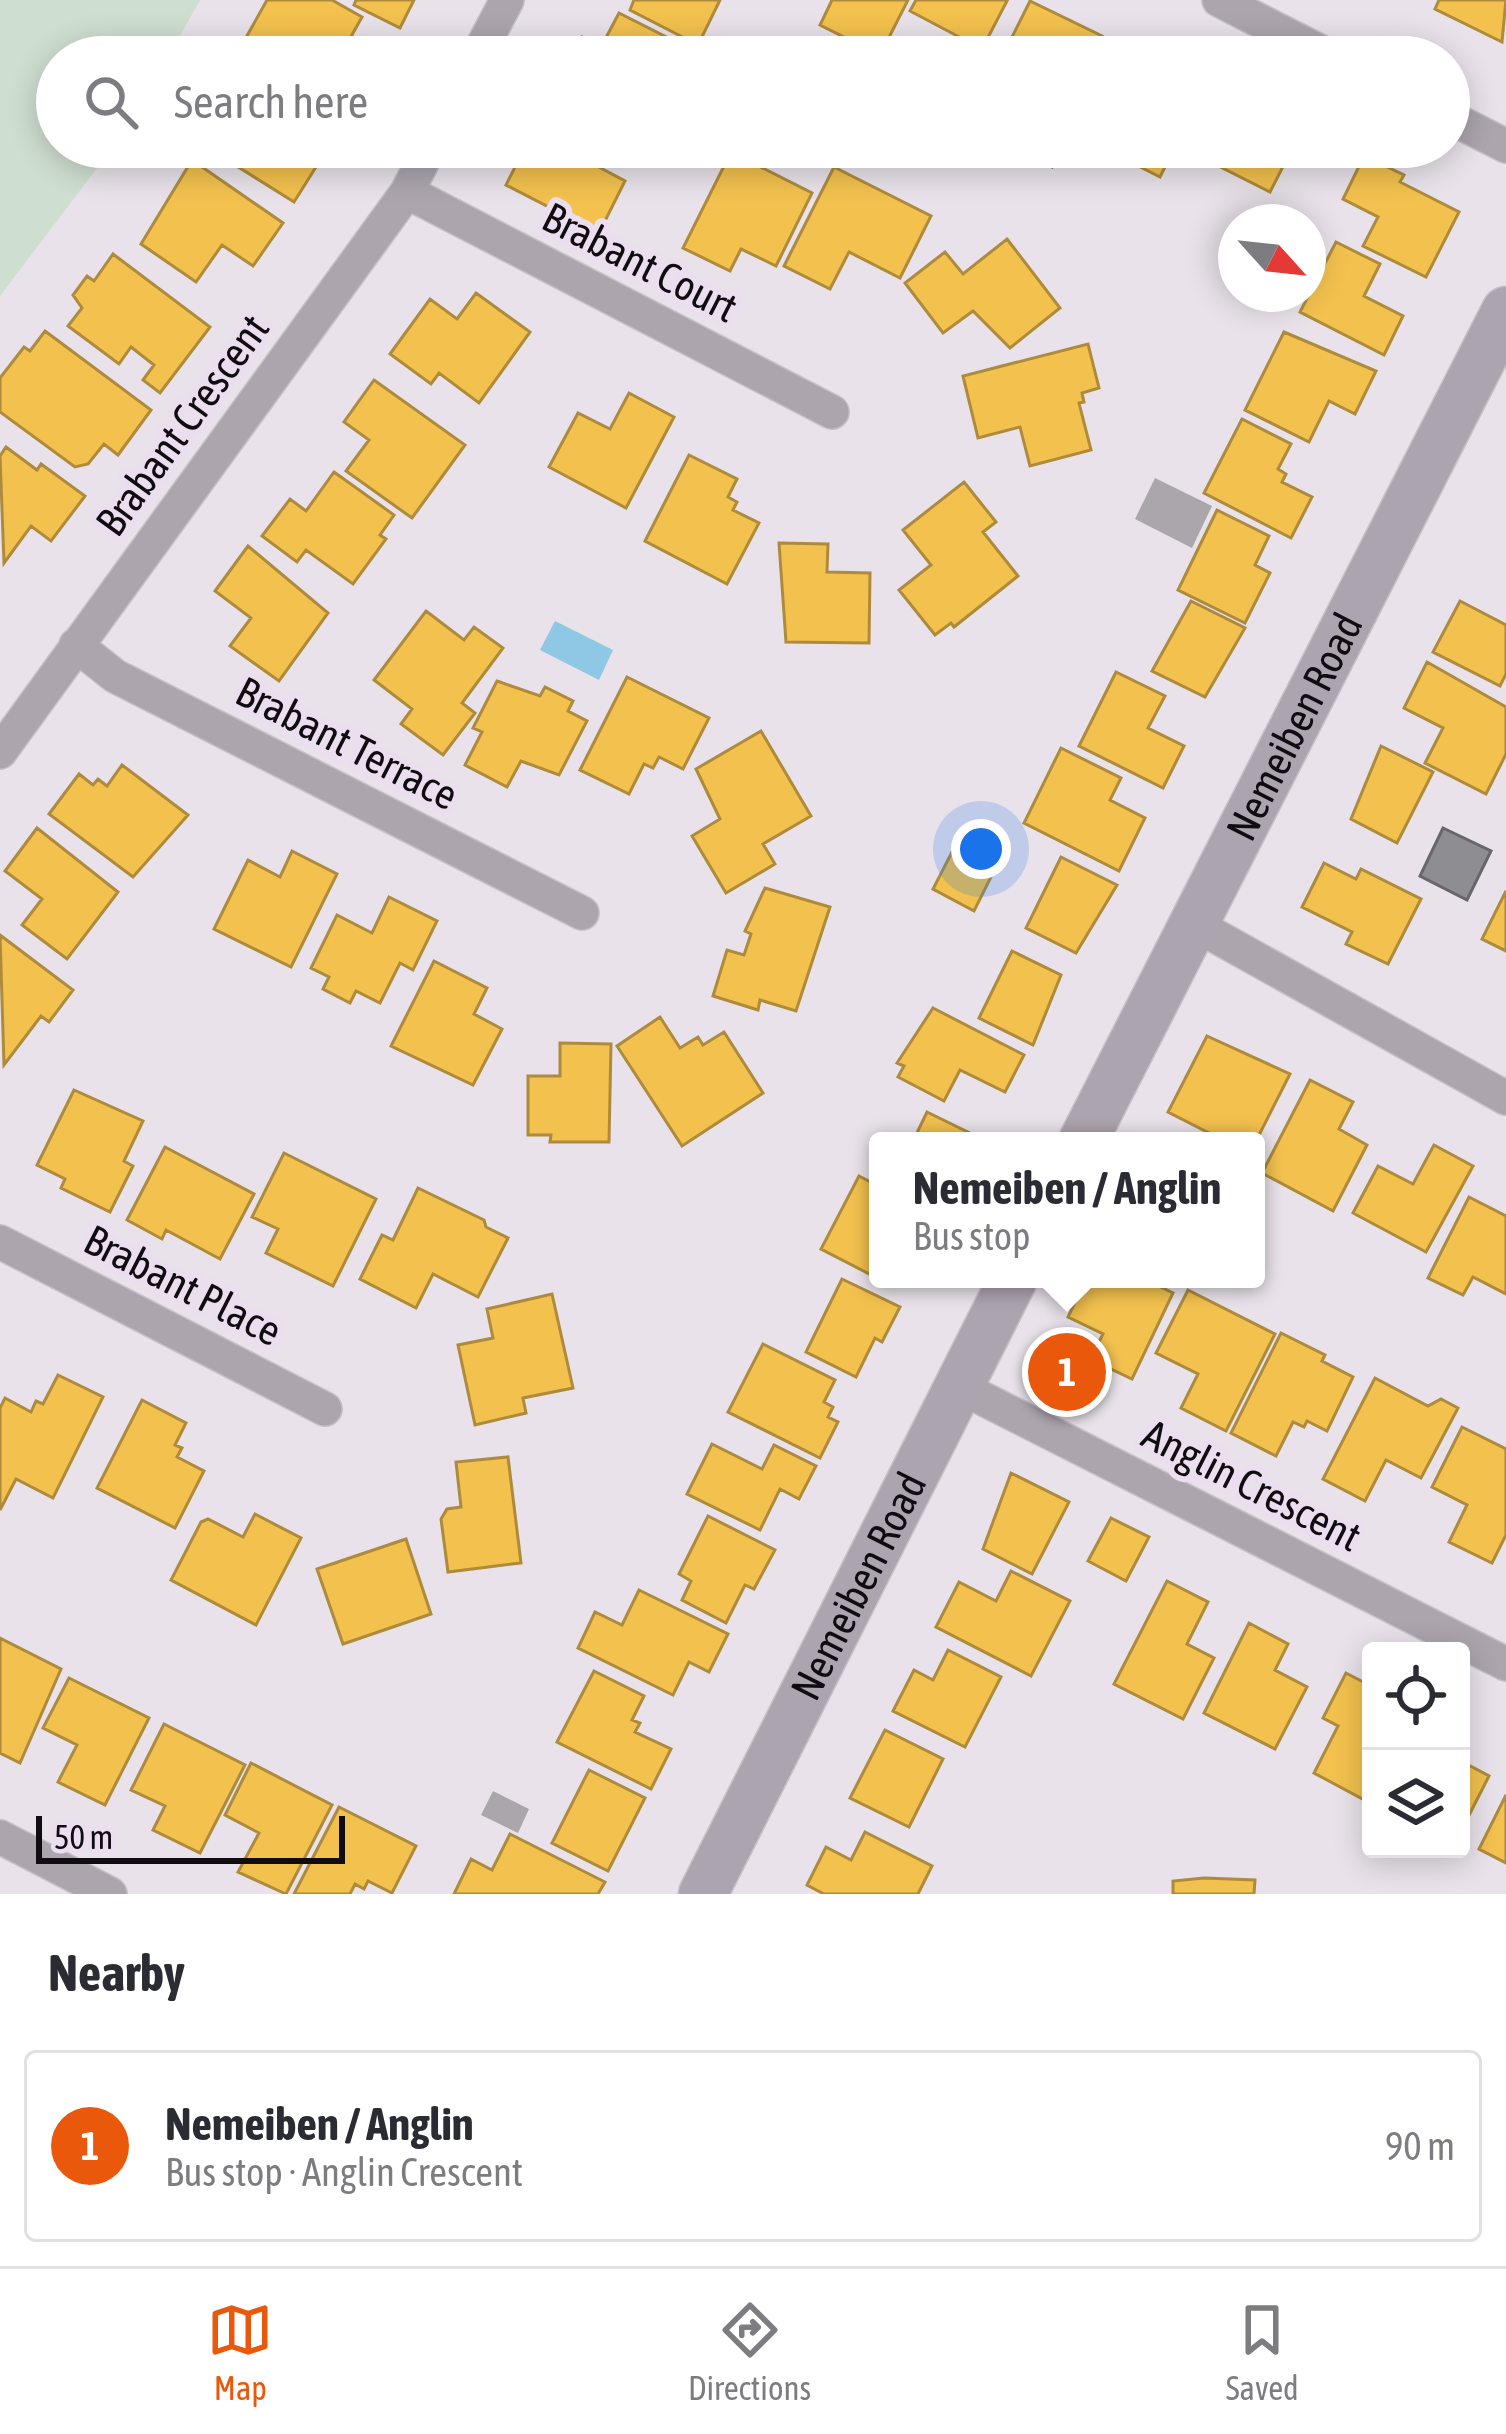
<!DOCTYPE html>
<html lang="en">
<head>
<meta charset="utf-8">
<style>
	:root { --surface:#fff; --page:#f7f7f7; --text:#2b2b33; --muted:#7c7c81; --line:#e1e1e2; --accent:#ea580c }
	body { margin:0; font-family:"Asap Condensed",sans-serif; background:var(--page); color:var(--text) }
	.controls { position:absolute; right:36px; bottom:36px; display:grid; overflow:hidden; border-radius:12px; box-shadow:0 6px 30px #0003 }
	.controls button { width:108px; height:108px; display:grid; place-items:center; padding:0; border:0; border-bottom:3px solid var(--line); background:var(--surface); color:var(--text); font:60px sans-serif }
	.compass { position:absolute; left:1218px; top:204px; width:108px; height:108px; border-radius:50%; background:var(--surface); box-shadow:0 6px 30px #0003; rotate:117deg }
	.scale { position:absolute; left:36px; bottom:30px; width:309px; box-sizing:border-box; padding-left:12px; border:6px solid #100c11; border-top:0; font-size:33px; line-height:42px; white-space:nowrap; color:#100c11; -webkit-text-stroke:9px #ebdeee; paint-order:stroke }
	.you { position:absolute; left:981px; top:849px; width:42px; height:42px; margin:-30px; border:9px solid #fff; border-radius:50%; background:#1a73e8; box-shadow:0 0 0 18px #1a73e833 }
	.badge { display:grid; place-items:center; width:78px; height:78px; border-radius:50%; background:var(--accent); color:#fff; font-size:39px; font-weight:700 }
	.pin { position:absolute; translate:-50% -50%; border:6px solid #fff; box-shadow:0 3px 12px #0006 }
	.popup { position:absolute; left:869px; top:1132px; width:396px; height:156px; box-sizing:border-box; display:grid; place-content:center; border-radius:12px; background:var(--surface); filter:drop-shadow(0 3px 9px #0005); font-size:39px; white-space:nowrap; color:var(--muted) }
	.popup b { font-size:45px; color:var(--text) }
	.popup::after { content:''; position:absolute; left:50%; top:100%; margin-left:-24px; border:24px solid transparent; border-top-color:var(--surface) }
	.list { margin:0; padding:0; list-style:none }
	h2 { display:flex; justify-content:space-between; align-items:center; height:156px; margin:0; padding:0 48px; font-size:51px }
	h2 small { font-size:39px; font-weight:400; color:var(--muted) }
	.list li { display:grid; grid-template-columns:78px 1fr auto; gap:36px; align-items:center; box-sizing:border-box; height:192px; margin:0 24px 24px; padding:0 24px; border:3px solid var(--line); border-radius:12px }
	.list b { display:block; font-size:45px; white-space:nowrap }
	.list p { margin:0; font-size:39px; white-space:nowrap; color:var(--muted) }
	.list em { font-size:39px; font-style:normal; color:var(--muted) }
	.icon { flex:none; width:66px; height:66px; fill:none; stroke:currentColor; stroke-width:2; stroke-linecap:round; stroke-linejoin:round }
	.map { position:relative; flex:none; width:1506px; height:1894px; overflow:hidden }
	.search { position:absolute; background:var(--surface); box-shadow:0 6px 30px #0003; left:36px; right:36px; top:36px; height:132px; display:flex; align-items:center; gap:30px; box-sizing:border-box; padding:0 42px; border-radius:66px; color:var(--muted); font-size:45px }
	.sheet { height:372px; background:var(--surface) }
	nav { display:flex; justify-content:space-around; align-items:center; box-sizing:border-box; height:168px; border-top:3px solid var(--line); background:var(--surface); font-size:33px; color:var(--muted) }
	nav a { display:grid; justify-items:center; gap:6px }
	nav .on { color:var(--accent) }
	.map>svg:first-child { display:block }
</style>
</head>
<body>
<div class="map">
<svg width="1506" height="1894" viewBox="0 0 1506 1894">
	<rect width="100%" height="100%" fill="#e9e2ea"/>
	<path fill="#cedecf" d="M0,0H200L168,57H57V147H113L0,296Z"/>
	<path fill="#8fc8e4" d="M555,621L613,650L599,680L540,650Z"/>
	<path fill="#f2c14e" stroke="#ae8b3c" stroke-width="3" d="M267,0H332L362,17L343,51L354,57H269L243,43Z
		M356,0H414L400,28L354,5Z
		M634,0H720L698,45L630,10Z
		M832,0H908L880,55L820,25Z
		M916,0H1005L1007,1L982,49L910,11Z
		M1439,0H1506L1502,42L1435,9Z
		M1030,1L1102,36L1092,57L1004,53Z
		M619,13L690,49L686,57H572L582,37L601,47Z
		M301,147L321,159L294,202L208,148Z
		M525,147H583L578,156L625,181L599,233L506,185Z
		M1101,147H1175L1160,177Z
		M1196,147H1293L1270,192L1193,153Z
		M731,152L812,193L776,266L741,249L730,271L683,248Z
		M1364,156L1404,175L1400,182L1459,212L1426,277L1363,246L1378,217L1343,199Z
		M192,160L283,223L253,266L222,245L196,282L141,244Z
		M834,167L931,216L900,278L849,252L830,289L784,266Z
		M1007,239L1060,308L1010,348L973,311L943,333L905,283L945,252L963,274Z
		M1336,242L1380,264L1364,296L1403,316L1384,355L1300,312Z
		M113,254L210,327L160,393L143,380L154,365L131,347L119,364L68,326L82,308L73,295L87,276L94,281Z
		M476,293L530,332L479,403L439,373L431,384L390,354L430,299L457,319Z
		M45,331L151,410L118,455L104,444L88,464L75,467L0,412V378L24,347L30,351Z
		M1284,332L1376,371L1355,414L1329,401L1309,442L1245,410Z
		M1088,344L1099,388L1082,393L1084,402L1079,403L1091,450L1030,466L1020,427L978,438L963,376Z
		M374,380L465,445L412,518L346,471L369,440L344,422Z
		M629,393L674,417L626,508L549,467L578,413L610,429Z
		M1242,419L1291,444L1278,469L1286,474L1282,482L1312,497L1291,538L1204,493Z
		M6,447L37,470L41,464L85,496L51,541L31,526L4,563L0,456Z
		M689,455L737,479L728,497L737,502L733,510L759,523L727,584L645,541Z
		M334,472L394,515L380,535L386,539L353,584L306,550L297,562L262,536L290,499L306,511Z
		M964,482L996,522L983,532L1018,576L954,627L951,623L935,635L899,590L931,565L903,530Z
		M1217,510L1269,536L1255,565L1270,573L1245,623L1178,590Z
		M779,543L828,544L827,572L870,573L869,643L786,642Z
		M248,546L328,613L279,681L230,646L251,618L215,591Z
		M1191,601L1245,628L1205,697L1152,671Z
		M1460,601L1506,625V674L1500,686L1433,652Z
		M426,611L464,640L474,627L503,648L462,703L475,713L443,755L401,724L412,709L374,680Z
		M1427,662L1506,707V754L1486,794L1425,763L1443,728L1404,708Z
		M1116,672L1165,696L1148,728L1184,746L1163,788L1079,746Z
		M627,677L709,718L683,769L659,757L653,768L644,764L629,794L580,770Z
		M497,681L540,696L545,687L573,701L568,711L587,721L559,775L521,761L507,787L465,765L482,732L473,728Z
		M761,731L811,816L763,844L775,864L726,893L692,836L720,819L696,769Z
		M1381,746L1433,772L1397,843L1351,819Z
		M1061,748L1121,778L1110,800L1145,818L1119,871L1024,823Z
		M122,765L188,815L133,877L49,814L79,774L93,785L98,779L107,786Z
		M37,828L118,892L67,959L22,925L42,899L5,871Z
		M954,848L995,869L974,911L933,889Z
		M292,851L337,874L291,967L214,929L248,860L280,877Z
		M1061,857L1117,885L1076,953L1026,928Z
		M1324,863L1356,879L1361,869L1421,899L1388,964L1346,944L1352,932L1302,907Z
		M765,888L830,907L796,1011L760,1000L758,1010L713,996L727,950L744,955L751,934L745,931Z
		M1506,891V951L1482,939Z
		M389,897L437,921L413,970L400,963L380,1003L356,991L350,1003L323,989L329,977L311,968L337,915L372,933Z
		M0,935L73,990L49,1022L41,1016L4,1065Z
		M1012,951L1061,975L1033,1045L979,1018Z
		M434,961L487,988L474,1014L502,1029L473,1085L391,1046Z
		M933,1008L1024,1055L1005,1092L960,1070L944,1101L898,1077L904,1066L897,1063Z
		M660,1017L680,1048L698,1037L703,1045L724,1032L763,1093L682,1146L617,1046Z
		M1207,1036L1290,1074L1256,1141H1225L1168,1112Z
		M560,1043L611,1044L609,1142H550L551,1135H528V1076H560Z
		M1310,1080L1353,1102L1339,1129L1367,1145L1333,1211L1262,1173Z
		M74,1090L143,1121L124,1161L133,1166L110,1212L61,1188L65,1179L37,1165Z
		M927,1112L984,1140V1141H913Z
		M1434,1145L1473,1166L1426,1252L1353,1213L1378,1166L1413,1184Z
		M165,1147L254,1194L220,1259L166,1230L162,1239L127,1220Z
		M284,1153L376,1199L333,1286L266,1253L278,1229L252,1217Z
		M859,1176L878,1186L877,1278L821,1249Z
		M418,1188L484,1220L486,1227L508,1238L478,1297L433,1274L416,1308L360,1279L382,1235L393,1240Z
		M1469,1197L1506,1216V1294L1473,1277L1463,1295L1428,1278Z
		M842,1279L900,1307L882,1342L875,1338L856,1377L806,1352Z
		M1086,1279H1144L1173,1293L1132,1379L1090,1359L1103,1334L1068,1317Z
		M1188,1290L1275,1334L1226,1431L1181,1408L1198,1374L1156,1353Z
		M552,1294L573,1388L523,1398L526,1413L475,1425L458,1345L493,1338L487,1309Z
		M1281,1333L1325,1355L1322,1361L1353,1377L1327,1431L1307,1421L1304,1427L1293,1422L1276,1456L1231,1433Z
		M763,1344L835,1380L824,1402L833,1407L828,1417L838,1422L820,1458L728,1412Z
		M58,1375L103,1397L53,1498L16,1479L0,1510V1408L5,1398L31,1412L36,1401L43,1404Z
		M1375,1378L1428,1406L1441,1399L1458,1408L1421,1478L1386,1460L1365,1501L1323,1479Z
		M142,1400L186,1423L175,1445L182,1448L177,1457L204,1471L175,1528L97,1488Z
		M1462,1427L1506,1449V1535L1492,1563L1449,1542L1467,1505L1432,1487Z
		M712,1444L762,1469L774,1445L816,1466L799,1499L780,1489L760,1530L687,1494Z
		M508,1457L521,1563L448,1572L441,1519L447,1509L461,1507L456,1462Z
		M1011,1473L1069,1502L1032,1574L983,1549Z
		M255,1514L301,1538L256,1625L171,1580L201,1522L208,1519L243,1537Z
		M708,1516L775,1550L754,1589L745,1585L726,1623L682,1600L691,1581L679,1574Z
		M1111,1518L1149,1537L1126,1581L1088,1561Z
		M406,1539L431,1614L343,1644L317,1569Z
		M1011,1571L1070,1601L1031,1676L936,1627L959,1582L996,1601Z
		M1167,1581L1208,1602L1187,1644L1214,1658L1183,1719L1114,1684Z
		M639,1590L728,1634L709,1672L689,1662L673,1695L578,1648L595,1612L622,1625Z
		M1249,1623L1288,1644L1275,1670L1307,1687L1275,1749L1204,1713Z
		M0,1638L61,1669L20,1763L0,1753Z
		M948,1650L1001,1677L965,1747L893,1711L914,1670L933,1680Z
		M594,1671L644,1696L632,1720L640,1723L635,1732L671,1749L651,1789L557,1742Z
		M1346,1673L1371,1686L1366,1734L1371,1736L1370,1803L1314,1773L1338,1726L1323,1718Z
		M69,1678L149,1718L105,1805L58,1782L77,1745L43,1728Z
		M164,1724L245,1765L200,1853L153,1830L165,1806L131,1790Z
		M885,1730L943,1759L909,1827L850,1798Z
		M1461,1761L1489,1776L1461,1831Z
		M251,1763L332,1805L286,1894L238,1872L259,1833L225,1815Z
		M589,1770L645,1798L608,1871L552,1843Z
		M1506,1795V1863L1479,1849Z
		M339,1807L416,1846L392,1893L368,1881L364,1889L355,1884L350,1894H294Z
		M865,1832L932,1866L918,1894H824L807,1885L826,1847L851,1860Z
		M510,1834L605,1882L598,1894H454L471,1859L492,1870Z
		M1204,1878L1255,1880L1254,1894H1173V1881Z"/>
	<path fill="#8d8d92" stroke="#68666b" stroke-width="3" d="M1028,147H1062L1052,167L1025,153Z
		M1443,828L1491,851L1467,900L1420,876Z"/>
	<path fill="#aba6ac" d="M1155,478L1212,506L1192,548L1135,519Z
		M493,1791L529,1809L518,1833L481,1815Z"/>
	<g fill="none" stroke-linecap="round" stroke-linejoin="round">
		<defs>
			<path id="street" d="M1219,0L1331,57
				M477,57L507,0
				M1449,117L1506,146
				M407,192L832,412
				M76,645L115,676L582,913
				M0,752L407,192L430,147
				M1194,924L1506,1098
				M0,1242L325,1409
				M958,1386L1506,1664
				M0,1837L110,1894"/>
			<g id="secondary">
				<path id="s1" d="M1083,1141L1506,311"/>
				<path id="s2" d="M703,1894L1013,1279"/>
			</g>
		</defs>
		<use href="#street" stroke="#c5c1c6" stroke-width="36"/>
		<use href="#secondary" stroke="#c5c1c6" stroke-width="51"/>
		<use href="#street" stroke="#aca5ae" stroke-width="33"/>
		<use href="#secondary" stroke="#aca4ae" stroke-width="48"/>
	</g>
	<g text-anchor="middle" stroke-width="12" stroke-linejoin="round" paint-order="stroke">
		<g font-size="42" fill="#100c11" stroke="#ebdeee">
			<text transform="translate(640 262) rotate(27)" y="15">Brabant Court</text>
			<text transform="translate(182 425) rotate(-54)" y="15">Brabant Crescent</text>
			<text dy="15" stroke="none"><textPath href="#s1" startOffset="465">Nemeiben Road</textPath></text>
			<text transform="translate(347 743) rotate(27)" y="15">Brabant Terrace</text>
			<text transform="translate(183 1285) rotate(27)" y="15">Brabant Place</text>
			<text transform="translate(1252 1485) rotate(27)" y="15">Anglin Crescent</text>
			<text dy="15" stroke="none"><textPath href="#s2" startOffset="345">Nemeiben Road</textPath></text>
		</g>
	</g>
</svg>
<div class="controls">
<button><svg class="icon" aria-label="locate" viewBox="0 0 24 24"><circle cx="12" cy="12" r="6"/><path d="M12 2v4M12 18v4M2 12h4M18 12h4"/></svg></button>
<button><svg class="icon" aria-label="layers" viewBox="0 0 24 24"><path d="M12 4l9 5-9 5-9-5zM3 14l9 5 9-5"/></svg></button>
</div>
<svg class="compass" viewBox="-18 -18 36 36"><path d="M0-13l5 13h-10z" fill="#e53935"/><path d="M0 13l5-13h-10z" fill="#7c7c81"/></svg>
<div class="scale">50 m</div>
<div class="you"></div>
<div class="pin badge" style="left:1067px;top:1372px">1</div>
<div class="popup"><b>Nemeiben / Anglin</b>Bus stop</div>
<div class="search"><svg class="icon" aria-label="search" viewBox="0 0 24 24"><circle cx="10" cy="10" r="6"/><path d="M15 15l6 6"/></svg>Search here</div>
</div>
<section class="sheet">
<h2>Nearby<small></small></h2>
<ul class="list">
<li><span class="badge">1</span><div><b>Nemeiben / Anglin</b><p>Bus stop · Anglin Crescent</p></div><em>90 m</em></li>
</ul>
</section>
<nav>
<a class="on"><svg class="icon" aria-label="map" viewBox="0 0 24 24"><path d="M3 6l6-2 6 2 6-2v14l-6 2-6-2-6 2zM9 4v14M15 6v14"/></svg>Map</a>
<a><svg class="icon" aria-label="directions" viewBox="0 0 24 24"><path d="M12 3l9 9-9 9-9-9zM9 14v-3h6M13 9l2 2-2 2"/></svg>Directions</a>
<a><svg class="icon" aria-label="saved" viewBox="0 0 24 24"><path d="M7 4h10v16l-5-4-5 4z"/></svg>Saved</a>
</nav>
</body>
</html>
